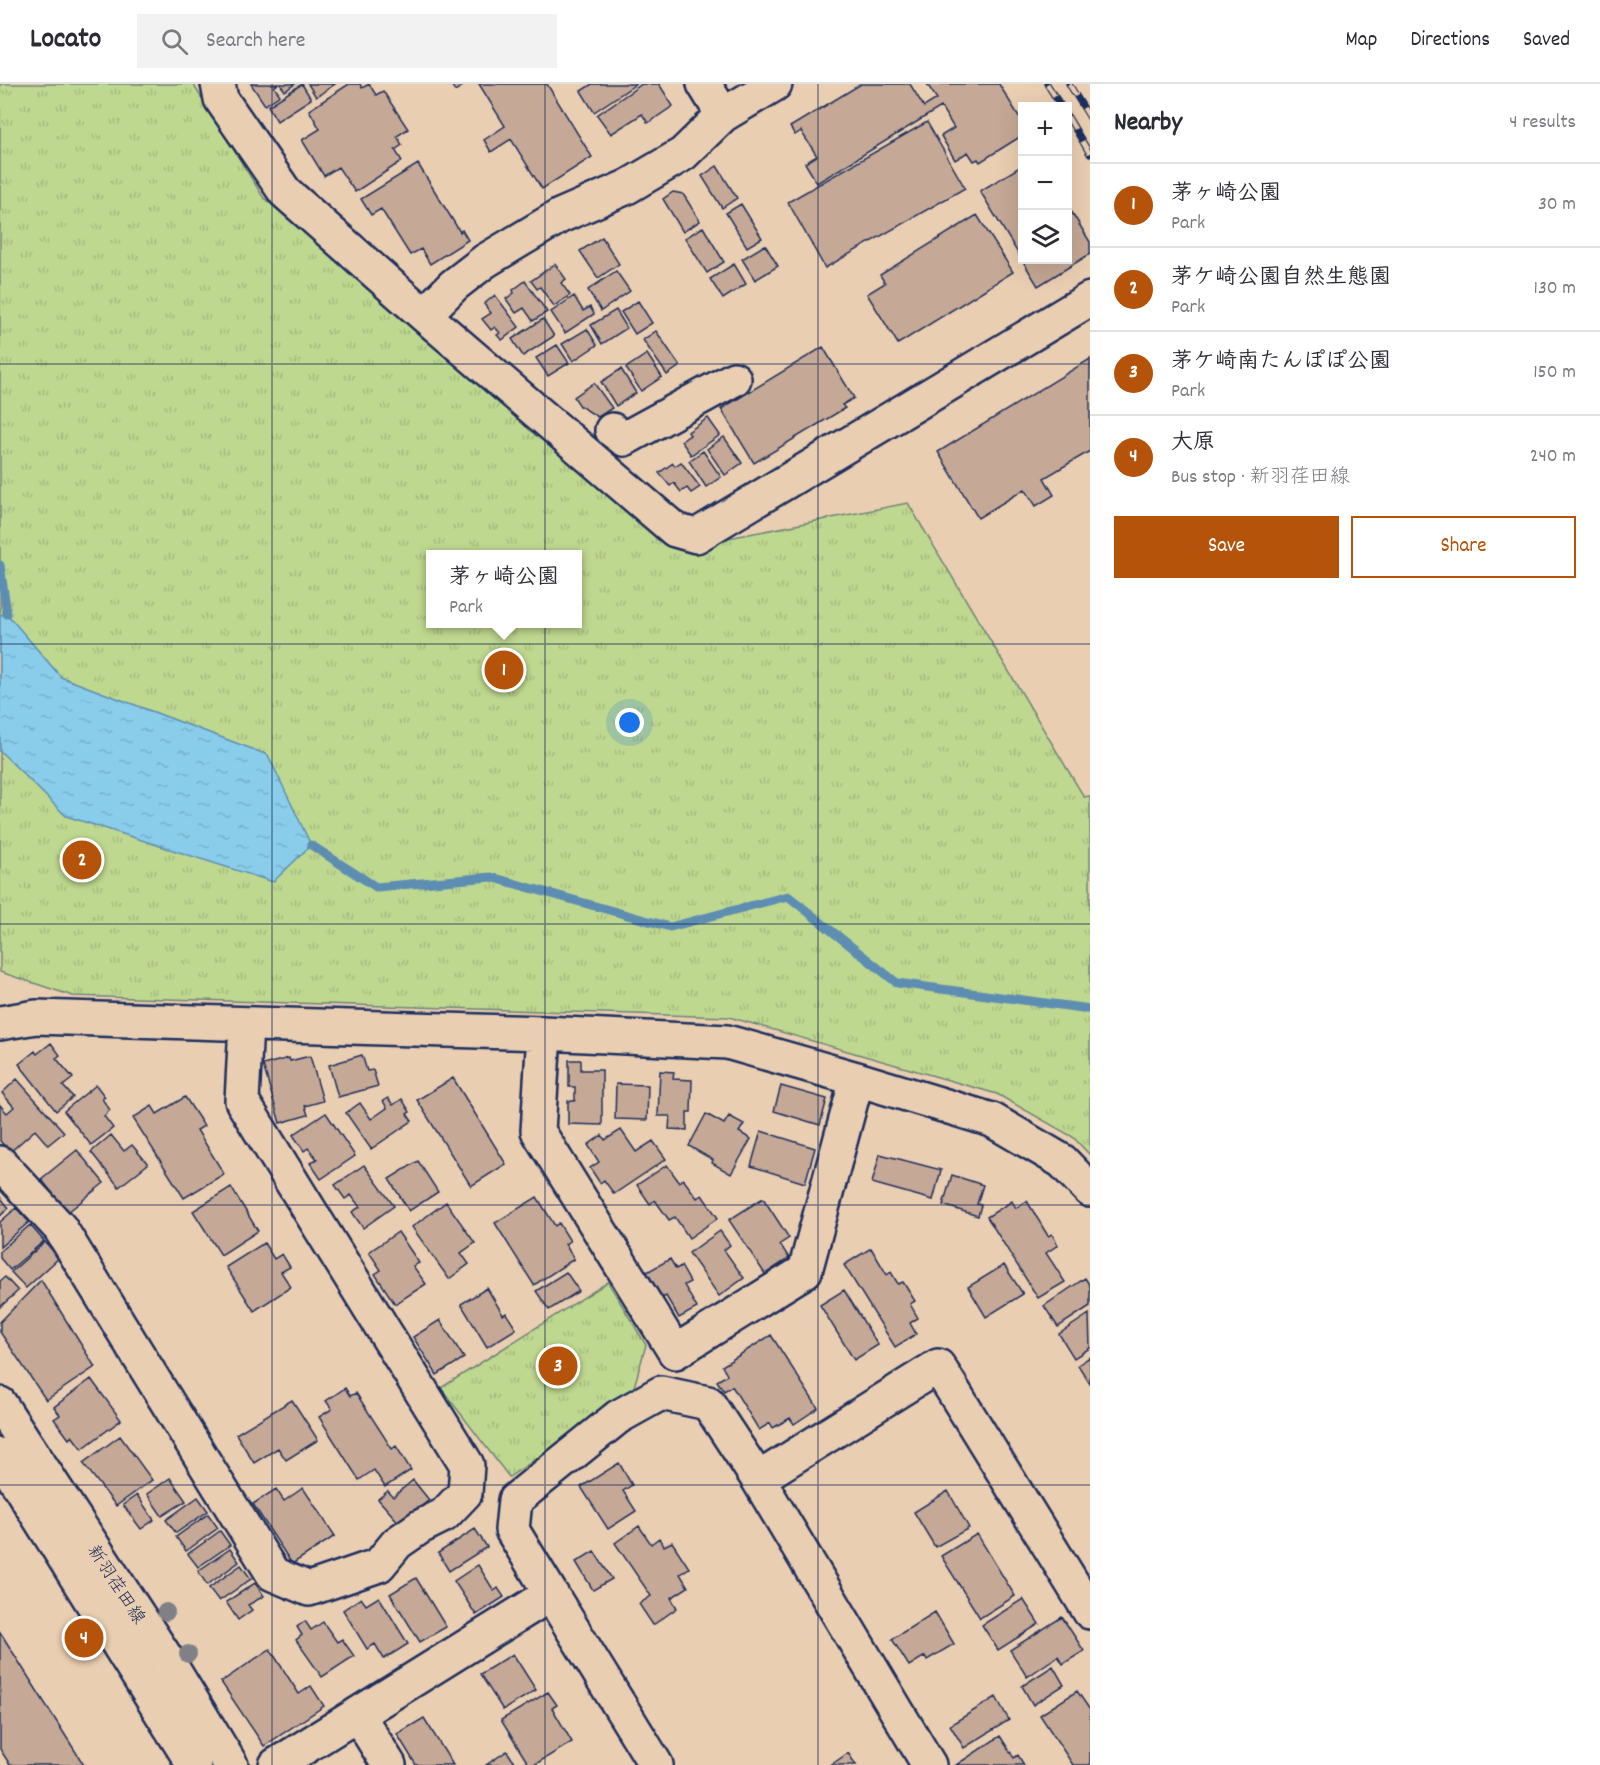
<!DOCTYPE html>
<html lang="en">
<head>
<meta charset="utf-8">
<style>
	:root { --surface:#fff; --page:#f2f2f3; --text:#2b2b33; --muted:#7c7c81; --line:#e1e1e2; --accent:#b45309 }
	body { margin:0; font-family:Dekko,"Klee One",sans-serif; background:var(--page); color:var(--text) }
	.controls { position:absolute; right:18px; top:18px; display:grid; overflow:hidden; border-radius:0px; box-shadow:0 6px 24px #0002 }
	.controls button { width:54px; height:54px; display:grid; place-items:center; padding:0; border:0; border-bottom:2px solid var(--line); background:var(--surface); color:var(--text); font:30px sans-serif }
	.you { position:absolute; left:630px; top:639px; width:21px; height:21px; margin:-15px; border:4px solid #fff; border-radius:50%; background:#1a73e8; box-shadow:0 0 0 9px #1a73e833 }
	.badge { display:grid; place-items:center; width:39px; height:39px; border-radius:50%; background:var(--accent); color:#fff; font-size:20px; font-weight:700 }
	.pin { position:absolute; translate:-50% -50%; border:3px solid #fff; box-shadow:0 2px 6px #0006 }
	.popup { position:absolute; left:426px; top:466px; width:156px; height:78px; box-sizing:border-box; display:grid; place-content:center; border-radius:0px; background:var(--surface); filter:drop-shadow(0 2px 4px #0005); font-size:20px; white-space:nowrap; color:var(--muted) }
	.popup b { font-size:22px; color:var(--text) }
	.popup::after { content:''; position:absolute; left:50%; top:100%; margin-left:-12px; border:12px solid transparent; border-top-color:var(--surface) }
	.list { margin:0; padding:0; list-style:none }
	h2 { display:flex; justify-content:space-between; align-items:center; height:78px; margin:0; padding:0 24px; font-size:26px }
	h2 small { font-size:20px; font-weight:400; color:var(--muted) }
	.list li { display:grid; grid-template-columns:39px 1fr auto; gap:18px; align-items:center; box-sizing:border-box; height:84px; padding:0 24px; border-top:2px solid var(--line) }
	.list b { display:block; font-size:22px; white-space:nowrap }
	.list p { margin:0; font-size:20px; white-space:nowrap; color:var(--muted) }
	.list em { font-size:20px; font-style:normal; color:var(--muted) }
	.actions { display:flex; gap:12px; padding:18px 24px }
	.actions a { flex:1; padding:14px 0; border:2px solid var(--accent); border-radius:0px; text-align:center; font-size:21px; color:var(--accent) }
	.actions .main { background:var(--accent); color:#fff }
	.icon { flex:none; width:33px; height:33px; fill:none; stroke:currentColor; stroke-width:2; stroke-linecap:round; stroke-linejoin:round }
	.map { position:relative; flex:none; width:1090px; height:1681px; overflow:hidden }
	header { display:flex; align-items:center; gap:36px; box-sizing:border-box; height:84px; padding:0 30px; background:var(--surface); border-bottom:2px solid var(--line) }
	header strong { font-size:28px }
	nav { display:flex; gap:33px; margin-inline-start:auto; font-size:21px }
	.search { width:420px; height:54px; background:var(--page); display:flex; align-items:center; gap:15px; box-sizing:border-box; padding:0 21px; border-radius:0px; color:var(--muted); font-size:22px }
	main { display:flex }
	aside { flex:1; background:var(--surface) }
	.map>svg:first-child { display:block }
</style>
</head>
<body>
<header>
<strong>Locato</strong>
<div class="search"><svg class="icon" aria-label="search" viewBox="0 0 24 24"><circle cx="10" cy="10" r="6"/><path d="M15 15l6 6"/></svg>Search here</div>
<nav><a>Map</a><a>Directions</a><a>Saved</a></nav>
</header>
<main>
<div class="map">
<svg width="1090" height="1681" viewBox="0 0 1090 1681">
	<defs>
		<pattern id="park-tufts" width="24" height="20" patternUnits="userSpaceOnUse" patternTransform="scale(1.5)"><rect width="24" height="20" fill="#bfd88f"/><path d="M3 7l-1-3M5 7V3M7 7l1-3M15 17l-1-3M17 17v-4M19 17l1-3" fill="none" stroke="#a4ba7e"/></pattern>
		<pattern id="water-ripples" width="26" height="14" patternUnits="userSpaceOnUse" patternTransform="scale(1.5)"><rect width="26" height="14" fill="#89cdea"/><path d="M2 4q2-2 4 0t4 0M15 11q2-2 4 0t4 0" fill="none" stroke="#76b0cb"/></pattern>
	</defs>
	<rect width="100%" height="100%" fill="#eaceb1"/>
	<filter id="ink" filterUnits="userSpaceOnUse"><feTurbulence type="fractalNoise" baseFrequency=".0167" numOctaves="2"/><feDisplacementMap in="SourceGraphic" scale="12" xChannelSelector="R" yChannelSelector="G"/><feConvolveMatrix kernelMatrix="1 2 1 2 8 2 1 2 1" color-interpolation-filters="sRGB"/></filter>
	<g filter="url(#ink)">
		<path fill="url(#park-tufts)" stroke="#6d8476" stroke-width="1.5" fill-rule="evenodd" d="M0,0H193L263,113L663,456L693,461L908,419L1084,713L1090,712V1071L1073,1053L997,1010L729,933L73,912L0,888ZM430,470H578V540H430Z
			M608,1198L646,1261L632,1310L509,1393L441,1304Z"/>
		<path fill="url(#water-ripples)" stroke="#5d8eb2" stroke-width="1.5" d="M7,530L61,593L268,671L311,761L273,798L66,732L0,667V531Z"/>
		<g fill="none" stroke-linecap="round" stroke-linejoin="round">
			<path stroke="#5d8eb2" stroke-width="9" d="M0,481L7,530
				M311,761L376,803L491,793L670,843L788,812L897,899L1090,925"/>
		</g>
		<path fill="#c5a895" stroke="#1b2f5e" stroke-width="1.5" d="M251,0H278L274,3L280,11L265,21Z
			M280,0H295L285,7Z
			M302,0L311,15L277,37L268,22Z
			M308,0H335L316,13Z
			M349,0H360L362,4L369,0L376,11L383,7L408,45L397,52L402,61L395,66L402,77L355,108L338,83L324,92L302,56L320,45L309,26Z
			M451,0H466L455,7Z
			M479,0H547L592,73L542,105L511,55L491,68L484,56L505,42Z
			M592,0H636L594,28L581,7Z
			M642,0H659L673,22L648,39L642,30L611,50L597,31Z
			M861,0H910L924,23L937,15L927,0H999L1023,39V51L980,78L978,75L974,77L968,68L955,76L941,52L954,44L941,23L817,99L805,79L817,72L801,47L795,51L790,43Z
			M927,38L965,104L825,184L788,118Z
			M418,80L460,148L462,146L468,156L430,180L421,165L410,171L381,125L371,131L361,115Z
			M1023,81V176H1068V122L1090,158V170L1038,202L980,107Z
			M717,82L737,114L722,124L702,92Z
			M673,108L683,110L700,137L683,148L663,115Z
			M741,120L762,154L747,163L726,129Z
			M977,131L1013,188L898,260L867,210L885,199L880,191Z
			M703,143L724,178L707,189L685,154Z
			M602,153L619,180L598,194L580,167Z
			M765,161L778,182L755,196L742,175Z
			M555,180L566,195L561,199L570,211L554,222L540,203L537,205L531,197Z
			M734,180L746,200L723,215L710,195Z
			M616,187L630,207L601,227L588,206Z
			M525,197L547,228L533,237L524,224L516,229L506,215L514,209L513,206Z
			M495,211L519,243L502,256L497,251L500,249L495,243L491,246L482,235L491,229L484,220Z
			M574,212L583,227L590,223L594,230L565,249L551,228Z
			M638,217L652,239L635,250L621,228Z
			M616,226L627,244L602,260L591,241Z
			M543,235L554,252L523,272L512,255Z
			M587,245L597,261L573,277L562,260Z
			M656,247L680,282L667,291L643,256Z
			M557,261L569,279L548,292L536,274Z
			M823,263L854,314L842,321L845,324L754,379L721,325Z
			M647,270L662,293L641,307L626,284Z
			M1090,275V367L1044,394L1054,411L1036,422L1025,405L978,434L938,368Z
			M621,285L636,309L616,322L601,298Z
			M594,299L612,324L598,333L580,322L574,313Z
			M708,334L720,351L691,371L681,357L690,351L688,348Z
			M724,353L742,379L725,391L707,365Z
			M703,367L721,393L706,403L689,377Z
			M681,378L700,403L691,409L687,404L681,408L674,399L670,402L659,389L673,379L675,382Z
			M51,959L60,971L56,974L73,994L63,1002L73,1013L56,1027L19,980L35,967L37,970Z
			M362,971L367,987L373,986L378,1002L338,1013L329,981Z
			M310,972L323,1017L305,1022L308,1031L280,1039L263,981L289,974L290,977Z
			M569,976H581V986H602V1041L568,1040V1017H575V1003H569Z
			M660,987L674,988L673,995L692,996L691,1028H687V1046L669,1045L670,1032H658Z
			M453,994L506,1080L471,1102L417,1016Z
			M17,995L64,1048L48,1061L35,1046L10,1068L0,1057V1021L7,1029L14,1023L2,1009Z
			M616,1000L648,1001L647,1036L615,1035Z
			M96,1001L105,1013L102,1015L110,1026L104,1032L113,1044L91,1061L64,1027Z
			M781,1002L827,1015L820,1041L774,1027Z
			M185,1013L204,1042L197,1046L224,1090L184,1114L133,1034L152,1022L157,1030Z
			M388,1014L393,1021L402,1015L410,1028L407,1030L412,1037L371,1065L346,1029L360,1019L371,1035L387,1024L383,1017Z
			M326,1029L355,1072L321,1095L310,1079L317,1075L308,1064L304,1067L293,1051Z
			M706,1030L724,1040L729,1032L744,1040L739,1048L751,1055L731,1090L712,1079L713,1076L689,1062Z
			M621,1046L636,1068L653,1057L666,1075L614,1110L604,1096L600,1099L590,1084L599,1078L588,1061L602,1051L605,1056Z
			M761,1047L815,1064L805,1099L751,1082Z
			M111,1051L124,1067L132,1061L148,1080L119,1103L91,1068Z
			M77,1066L104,1099L68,1128L41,1095Z
			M880,1070L941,1086L933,1116L872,1099Z
			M418,1077L438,1108L409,1127L389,1095Z
			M364,1081L394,1122L363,1144L352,1128L360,1123L351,1111L345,1115L335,1101Z
			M667,1081L679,1098L683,1095L697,1114L702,1111L718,1134L689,1154L675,1133L669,1136L655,1116L650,1120L637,1101Z
			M952,1091L983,1101L977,1120L981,1121L978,1132L943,1121Z
			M231,1103L258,1147L221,1171L193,1127Z
			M0,1113L9,1124L0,1132Z
			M537,1113L555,1142L559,1139L570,1157L565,1160L574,1175L534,1201L495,1139Z
			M763,1114L789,1154L780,1160L789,1174L765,1190L729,1136Z
			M1012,1117L1016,1124L1027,1117L1048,1152L1052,1150L1058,1161L1046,1169L1065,1198L1038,1214L987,1133Z
			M446,1118L475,1159L461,1169L469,1180L449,1195L412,1143Z
			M16,1124L29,1138L0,1163V1138Z
			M30,1141L44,1157L10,1186L0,1174V1167Z
			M720,1147L730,1161L724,1166L744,1194L719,1212L689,1169Z
			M398,1148L419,1179L413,1182L426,1200L395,1220L375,1190L381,1186L369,1168Z
			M45,1158L59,1174L26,1204L11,1188Z
			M264,1159L274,1175L282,1170L290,1183L281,1188L291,1203L254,1227L226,1183Z
			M871,1164L887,1191L891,1188L898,1200L903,1198L915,1217L910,1220L918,1234L910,1239L916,1250L895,1263L844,1181Z
			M670,1175L676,1185L681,1182L690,1198L684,1201L697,1224L679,1234L666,1212L662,1214L647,1188Z
			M1004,1181L1023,1210L986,1233L968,1203Z
			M566,1188L579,1207L549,1226L536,1207Z
			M5,1193L18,1207L0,1223V1197Z
			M1085,1194L1090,1202V1222L1058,1243L1044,1222Z
			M41,1196L95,1283L46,1316L0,1248V1238Z
			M487,1204L503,1231L506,1229L516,1245L487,1263L461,1220Z
			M844,1206L878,1261L854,1276L820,1221Z
			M1089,1230L1090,1264L1074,1274L1059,1250Z
			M440,1236L464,1274L437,1291L413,1253Z
			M771,1251L818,1324L794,1340L790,1334L773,1344L770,1339L759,1346L732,1302L724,1307L717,1297L727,1291L722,1282Z
			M1090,1273V1300L1078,1281Z
			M91,1295L121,1336L82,1365L72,1352L69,1355L54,1335L60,1331L54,1323Z
			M345,1304L350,1312L356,1309L392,1365L396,1362L411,1386L385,1403L374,1386L359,1396L319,1333L332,1325L326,1317Z
			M292,1316L318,1356L286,1376L278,1364L254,1379L236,1350Z
			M120,1352L152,1396L116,1422L83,1379Z
			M619,1379L632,1401L623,1407L636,1427L608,1445L581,1403Z
			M170,1394L186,1417L162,1432L147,1410Z
			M413,1396L429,1416L400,1440L378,1415L388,1407L393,1413Z
			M303,1404L335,1452L292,1480L253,1420L276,1405L284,1417Z
			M948,1407L969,1444L935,1463L914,1428Z
			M137,1411L154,1436L141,1445L123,1421Z
			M198,1413L208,1427L176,1449L166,1436Z
			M208,1430L218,1444L186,1467L176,1453Z
			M639,1442L651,1460L659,1454L664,1462L672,1458L689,1484L680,1490L688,1503L671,1514L677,1524L653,1541L639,1520L651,1512L615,1459Z
			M475,1445L487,1463L449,1487L438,1469Z
			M220,1447L230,1461L198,1483L188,1470Z
			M977,1450L1015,1512L980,1534L941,1472Z
			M230,1465L239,1478L207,1501L198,1487Z
			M594,1467L612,1495L593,1506L576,1478Z
			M241,1481L251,1495L219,1517L209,1504Z
			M478,1481L494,1507L498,1504L504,1513L476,1531L454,1497Z
			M416,1494L446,1543L420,1558L390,1510Z
			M255,1499L264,1512L248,1521L252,1526L238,1536L226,1518Z
			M379,1513L408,1560L384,1575L375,1560L367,1565L343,1526L361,1514L366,1521Z
			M1023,1515L1039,1540L998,1566L982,1541Z
			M935,1528L954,1560L927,1576L925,1572L909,1582L892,1555Z
			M1062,1533L1084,1567L1063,1580L1058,1572L1027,1593L1010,1566Z
			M305,1537L311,1546L323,1538L337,1558L342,1555L354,1572L322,1593L296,1556L302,1551L297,1543Z
			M0,1548L84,1681H10L0,1665Z
			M270,1565L299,1610L311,1602L324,1622L264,1662L221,1598Z
			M513,1570L536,1606L503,1626L480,1590Z
			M1053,1582L1064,1601L1033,1621L1022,1602Z
			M1077,1607L1090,1626V1681H1073L1040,1631Z
			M548,1608L557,1621L552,1624L572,1658L534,1681H529L501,1636Z
			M996,1613L1009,1636L964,1664L950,1641Z
			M424,1634L453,1681H416L397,1650Z
			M1000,1652L1014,1674L1018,1671L1024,1681H956Z
			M507,1667L516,1681H486Z
			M848,1669L856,1681H831Z"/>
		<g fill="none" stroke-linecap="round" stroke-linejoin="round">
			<defs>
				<path id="minor" d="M218,0L221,15L285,108L424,231L675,446L696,452L1090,215
					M704,0L723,31
					M424,231L454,201L485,177L560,132L627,103L683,70L723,31L775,0
					M612,346L624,355L734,295
					M0,939L36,933L544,949L727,958L857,995L992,1036L1062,1077L1090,1106
					M544,949L538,1047L675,1268L805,1187L857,995
					M0,1079L60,1144L273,1490L309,1505L379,1481L397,1459L420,1443L444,1431L465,1409L467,1381L242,1017L246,940
					M0,1320L166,1574L231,1681
					M0,1371L194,1681
					M758,1395L938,1282L1090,1528
					M551,1510L512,1446L515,1416L618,1333L661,1309L708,1319L758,1395L929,1681
					M358,1631L389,1681
					M276,1681L551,1510L656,1681"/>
			</defs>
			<use href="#minor" stroke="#1b2f5e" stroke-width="38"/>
			<use href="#minor" stroke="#eaceb1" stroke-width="33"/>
			<defs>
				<path id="rail" d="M1047,0L1061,22
					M1069,0L1090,34
					M1068,33L1090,70"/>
			</defs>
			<use href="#rail" stroke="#1b2f5e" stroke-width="7"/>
			<use href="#rail" stroke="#eaceb1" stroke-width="4.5" stroke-dasharray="14" stroke-linecap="butt"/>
		</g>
		<g fill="#818086">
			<circle cx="166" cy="1528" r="9"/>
			<circle cx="188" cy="1570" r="9"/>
		</g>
	</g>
	<path fill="none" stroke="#1b2f5e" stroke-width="1.5" stroke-opacity="0.55" d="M272,0V1681M545,0V1681M818,0V1681M0,280H1090M0,560H1090M0,840H1090M0,1121H1090M0,1401H1090"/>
	<g text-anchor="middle" stroke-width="5" stroke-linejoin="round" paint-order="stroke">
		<g font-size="18" fill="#1b2f5e" stroke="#eaceb1">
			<text transform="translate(117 1500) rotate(57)" y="6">新羽荏田線</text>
		</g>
	</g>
</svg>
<div class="controls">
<button>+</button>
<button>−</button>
<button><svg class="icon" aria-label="layers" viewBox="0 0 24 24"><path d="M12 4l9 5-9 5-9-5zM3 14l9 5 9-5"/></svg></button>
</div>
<div class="you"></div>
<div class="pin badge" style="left:504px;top:586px">1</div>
<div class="popup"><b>茅ヶ崎公園</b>Park</div>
<div class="pin badge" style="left:82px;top:776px">2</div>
<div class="pin badge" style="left:558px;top:1282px">3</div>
<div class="pin badge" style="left:84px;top:1554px">4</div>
</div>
<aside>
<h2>Nearby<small>4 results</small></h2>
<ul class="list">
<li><span class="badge">1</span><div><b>茅ヶ崎公園</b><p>Park</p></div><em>30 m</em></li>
<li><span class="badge">2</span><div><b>茅ケ崎公園自然生態園</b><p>Park</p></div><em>130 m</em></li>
<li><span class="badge">3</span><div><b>茅ケ崎南たんぽぽ公園</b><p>Park</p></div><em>150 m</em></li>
<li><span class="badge">4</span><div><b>大原</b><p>Bus stop · 新羽荏田線</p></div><em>240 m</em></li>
</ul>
<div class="actions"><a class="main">Save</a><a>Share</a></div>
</aside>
</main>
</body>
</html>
